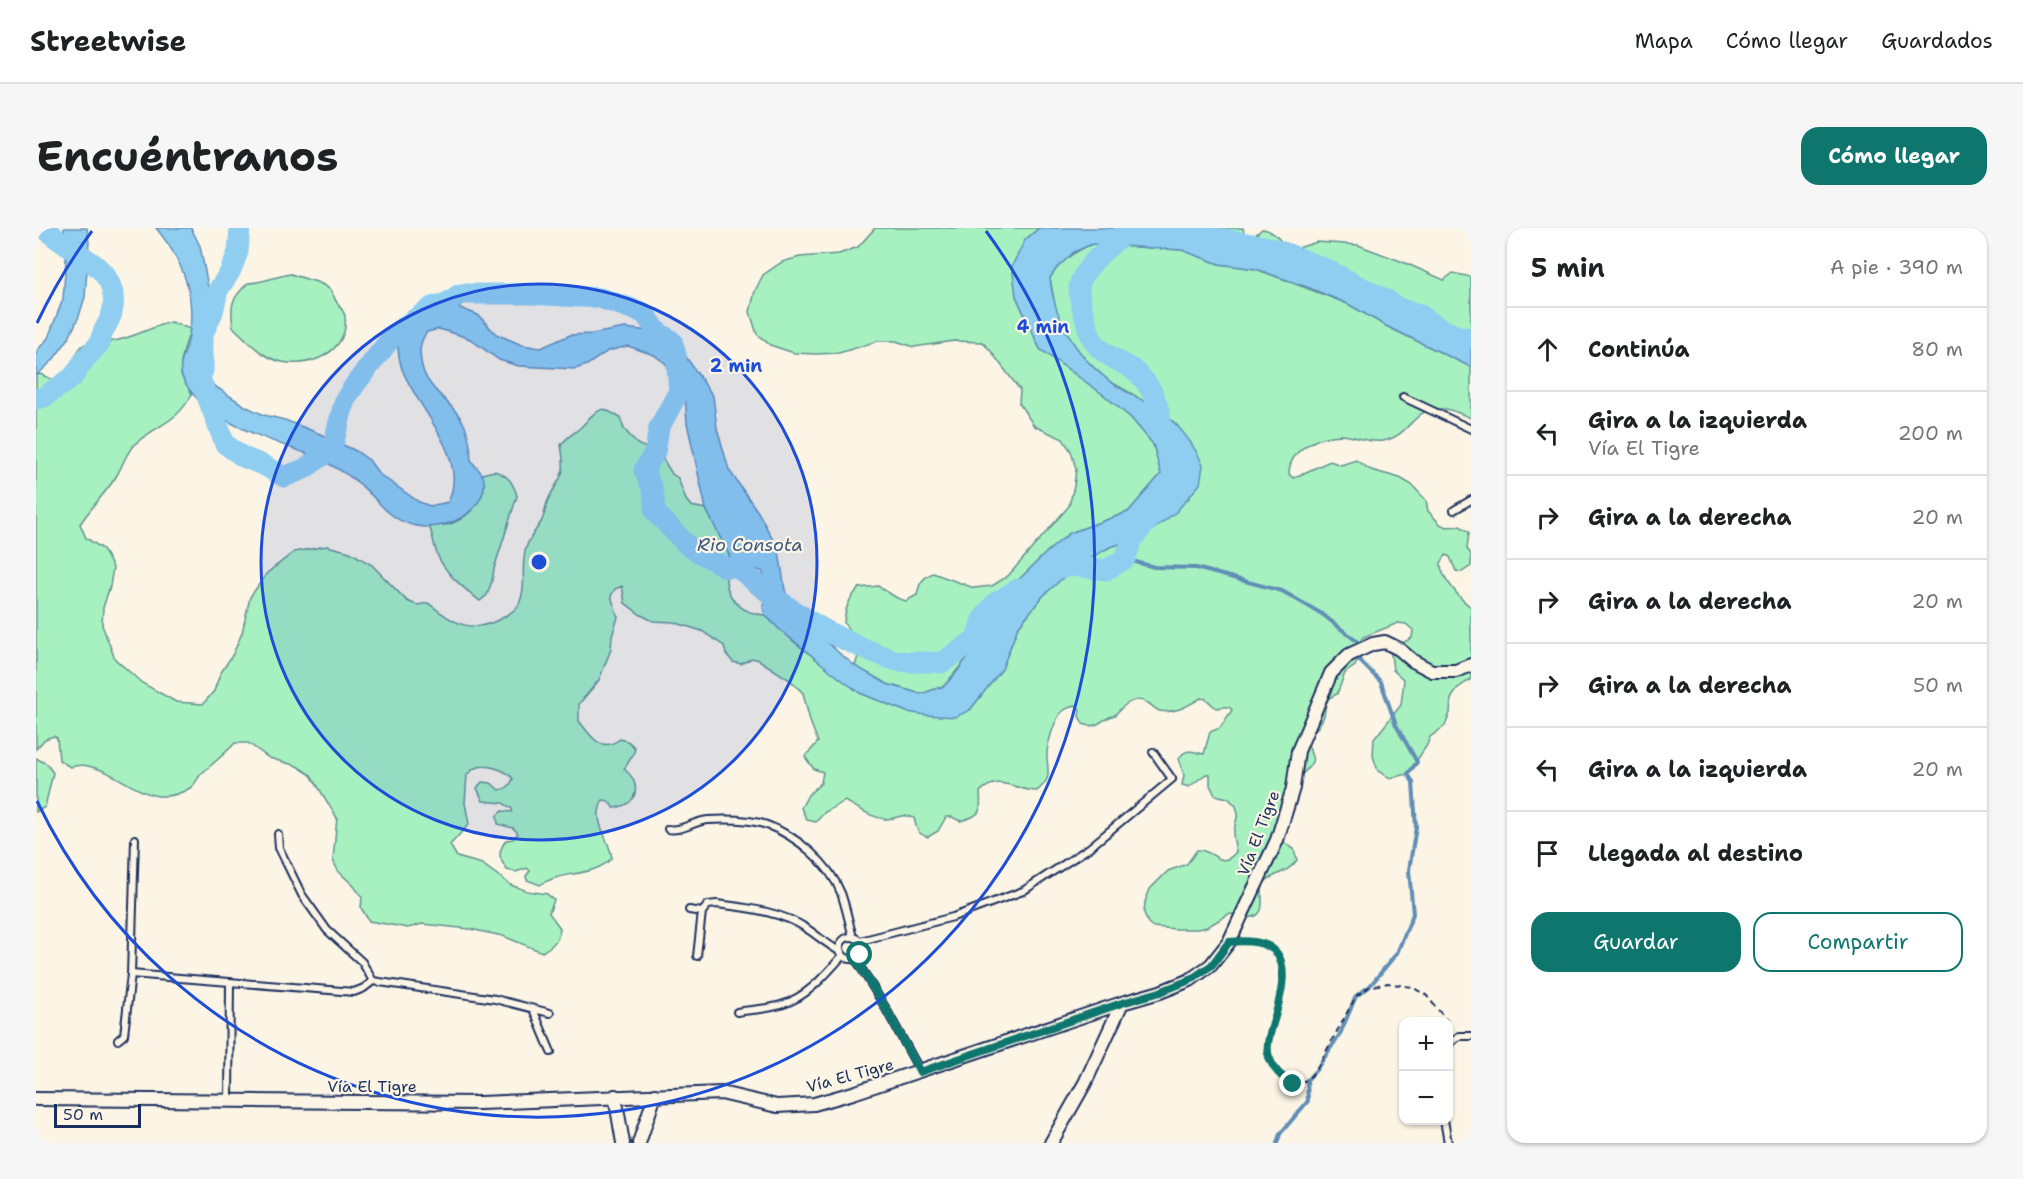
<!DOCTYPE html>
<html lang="es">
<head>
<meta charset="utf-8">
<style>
	:root { --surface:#fff; --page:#f6f6f6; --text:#202124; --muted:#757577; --line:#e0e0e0; --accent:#0f766e }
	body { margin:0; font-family:"Shantell Sans",sans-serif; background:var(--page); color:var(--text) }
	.controls { position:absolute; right:18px; bottom:18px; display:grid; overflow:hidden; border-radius:12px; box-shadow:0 2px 4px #0004 }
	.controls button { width:54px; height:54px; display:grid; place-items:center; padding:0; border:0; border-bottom:2px solid var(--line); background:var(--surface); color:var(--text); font:30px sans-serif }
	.scale { position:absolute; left:18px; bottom:15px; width:87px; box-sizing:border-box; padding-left:6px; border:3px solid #1b2f5e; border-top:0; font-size:16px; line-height:21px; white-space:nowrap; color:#1b2f5e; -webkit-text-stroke:4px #fcf5e5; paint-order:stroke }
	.stop { position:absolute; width:18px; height:18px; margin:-14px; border:4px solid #0f766e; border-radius:50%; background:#fff }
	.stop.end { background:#0f766e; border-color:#fff; box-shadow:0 2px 6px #0008 }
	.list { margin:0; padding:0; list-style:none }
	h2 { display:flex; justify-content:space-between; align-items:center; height:78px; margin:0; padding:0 24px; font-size:26px }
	h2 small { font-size:20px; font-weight:400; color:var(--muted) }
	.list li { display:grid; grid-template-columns:39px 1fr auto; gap:18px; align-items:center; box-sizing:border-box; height:84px; padding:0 24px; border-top:2px solid var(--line) }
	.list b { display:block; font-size:22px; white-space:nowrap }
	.list p { margin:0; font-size:20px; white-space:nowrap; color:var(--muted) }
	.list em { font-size:20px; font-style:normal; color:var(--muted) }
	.actions { display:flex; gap:12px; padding:18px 24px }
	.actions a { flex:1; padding:14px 0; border:2px solid var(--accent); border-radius:18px; text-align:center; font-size:21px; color:var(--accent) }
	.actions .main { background:var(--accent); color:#fff }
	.icon { flex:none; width:33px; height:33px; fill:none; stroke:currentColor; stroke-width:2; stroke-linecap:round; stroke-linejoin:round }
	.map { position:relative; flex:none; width:1435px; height:915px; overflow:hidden; border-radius:18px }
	header { display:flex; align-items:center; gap:36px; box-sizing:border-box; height:84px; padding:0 30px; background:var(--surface); border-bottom:2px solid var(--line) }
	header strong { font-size:28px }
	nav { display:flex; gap:33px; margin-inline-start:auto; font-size:21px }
	.intro { display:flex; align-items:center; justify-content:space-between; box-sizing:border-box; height:144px; padding:0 36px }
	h1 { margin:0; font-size:42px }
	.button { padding:15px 27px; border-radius:18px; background:var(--accent); color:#fff; font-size:21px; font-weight:700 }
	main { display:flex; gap:36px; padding:0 36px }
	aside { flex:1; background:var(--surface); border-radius:18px; box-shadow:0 2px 4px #0004 }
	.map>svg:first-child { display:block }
</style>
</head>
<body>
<header>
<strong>Streetwise</strong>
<nav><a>Mapa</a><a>Cómo llegar</a><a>Guardados</a></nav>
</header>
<div class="intro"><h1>Encuéntranos</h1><a class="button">Cómo llegar</a></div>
<main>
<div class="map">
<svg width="1435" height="915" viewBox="0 0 1435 915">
	<rect width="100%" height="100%" fill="#fcf5e5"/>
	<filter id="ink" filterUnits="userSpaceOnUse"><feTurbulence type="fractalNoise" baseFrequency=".0167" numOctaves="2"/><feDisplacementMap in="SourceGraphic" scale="12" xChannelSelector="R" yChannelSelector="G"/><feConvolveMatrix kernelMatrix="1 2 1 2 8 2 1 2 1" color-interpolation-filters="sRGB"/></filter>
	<g filter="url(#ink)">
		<path fill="#a7f1c0" stroke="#61908f" stroke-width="1.5" d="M839,0H1003L989,12L980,68L1004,121L1068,167L1095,190L1117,216L1125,246L1092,284L1034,305L1012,323L959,375L946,391L931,430L908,458L885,466L851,456L819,438L825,419L808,395C809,380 813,371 823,360L842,358L861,370L870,373L881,367C883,356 886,350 897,345L938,360L956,358L972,348L1033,278L1038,258L1040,241L1035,223L1027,211L998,198L983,175L984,162L954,122L946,114L918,113L878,119L860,113H842L803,125L780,126L758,125L734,117L721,106L714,84L719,63L727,47L746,34L764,29L803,26L822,19Z
			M1152,0H1207L1210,15L1148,6Z
			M1226,1C1237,2 1244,12 1251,20H1262L1281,14L1322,17L1367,34L1408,52L1417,45L1435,49V113L1402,99L1268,33L1225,18L1218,8Z
			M1056,16L1146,22L1183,36L1220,41L1312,76L1350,98L1435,139V190C1427,187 1418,182 1409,181C1376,177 1376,208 1347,213C1333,215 1319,208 1306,207C1283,207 1253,221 1253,246L1257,250L1294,233L1305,237L1320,232L1335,242L1364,250L1376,257L1390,272L1392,283L1404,296L1410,299L1424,298L1433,304L1431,321L1435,326V338L1426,344L1420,343L1414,329L1410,327C1409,328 1406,334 1405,335C1403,347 1426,373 1435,379V451L1422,460L1415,471L1414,485L1409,498L1394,509L1391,517L1372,546L1354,550L1342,543L1337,528L1338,511L1365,477L1368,452L1357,442L1355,426L1364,416L1376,410L1377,402L1370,396L1362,395L1327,409L1323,415L1322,431L1319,438L1309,445L1301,466L1293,470L1290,476L1288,488L1283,498L1270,510L1277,532C1269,550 1256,548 1250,561L1239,602L1250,616L1258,621L1261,632C1252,645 1241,644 1230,653C1220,663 1234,684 1217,689C1210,691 1201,686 1193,686L1171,699L1162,701H1140L1117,699L1112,695L1108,685L1109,674L1114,661L1132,643L1151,636L1161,622C1179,621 1184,643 1200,624L1197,607L1202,585L1200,578L1192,570L1179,567L1174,557V546H1170L1153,559L1146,557L1148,547L1143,531C1149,519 1157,524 1168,526L1174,504L1184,500L1196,482C1192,476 1186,480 1180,480L1170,471L1165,470C1153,477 1139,486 1124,483C1119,482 1116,477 1112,475C1098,467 1087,477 1079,487C1066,490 1062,502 1047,496L1043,488L1044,481L1039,477C1035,479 1029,481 1026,484C1019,490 1010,519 1011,529C1012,546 1016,550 1001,563C980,563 963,545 944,564C946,585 944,588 924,593L916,589H910L902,603L892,609C880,605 881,601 878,590C864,584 861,592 849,591C833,589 823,580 809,573L789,584L780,594L771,592L765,580L772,567L785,555L787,544L778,541L769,529L782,514L774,493L767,465L754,452L723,432L716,430L705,436L697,434L690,426L688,418L666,403L637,394L617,393L605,387L589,375L586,358L579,361L575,368L582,389L576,408L575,421L563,452L543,476V493C555,508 564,526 584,511L593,514L599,520L597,527L588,541C606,555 603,577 578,580L572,573L567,572C555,593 573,609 576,630C557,650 526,642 504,657L491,652L490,648L494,643L491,640L480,644L471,642C463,630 461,625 470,612L477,611L482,605L477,600L462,596L461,587L466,583L476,584V581L467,575L447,573L441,560L446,554L455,555L463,562C471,561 474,558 477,551C471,542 450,535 439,540C437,541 433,545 431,547L429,575L433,596L414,617L421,629L446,636L475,657L491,663L511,666L518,672L513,685L524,700C523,713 516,718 506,724L467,708L434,701L386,696L372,700L333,693L325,680L326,669L317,657L302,643L297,632L301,590L275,547L261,538L233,530L212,515H199C189,526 176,536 165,546C161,551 159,557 154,560C112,585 90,545 52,538C46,536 40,538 34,539L23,532L21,510L18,508L9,511L0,521V148L4,146L27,156L33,152C37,141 37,127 46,118C52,112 65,116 73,114C96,111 114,99 135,94L154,101C151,114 141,137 146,149C149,154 153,160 156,166C141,195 122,196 100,215C90,224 88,235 81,247C71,264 55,279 44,296L50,310L67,321L77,340L74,358L67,380L66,397L79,431L106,455L140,474L167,476L178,463L184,446L197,426L206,405L214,369L231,345L258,324L291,318L314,324L336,337L371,373L381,377L392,375C417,394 434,408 466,390C472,386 480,383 483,376C492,357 483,337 491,317C495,308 500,302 505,294C509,288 509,279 512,272C525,245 531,250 525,217C531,209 537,206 544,200C553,192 556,184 568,181L584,189L588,201L601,216L624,226L636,246L642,250L650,272L655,278L670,281C677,295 691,311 693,327C694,332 691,339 690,345C688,370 706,386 729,387L757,413L824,465L871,484L934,482L966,441L982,399L1007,368L1023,353L1040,338L1057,328L1074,319L1096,312L1153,270L1100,168L1073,153L1048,131L1037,115L1020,83L1014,50C1024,33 1038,24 1056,16Z
			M255,46C266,51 284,52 293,61C296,63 298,69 300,73C303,78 308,83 309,88C314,127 266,144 237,131C222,125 209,110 197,99C194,77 195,71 212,55C227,55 240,48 255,46Z
			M458,243C472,247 477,254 481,268L458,341L456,353L451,367L444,373C428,360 409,346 401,326C398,317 397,308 393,298C401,297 410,298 417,295C437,286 451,269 446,246Z
			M0,530L11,536L17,545L9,579L0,584Z"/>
		<path fill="#8fcef0" stroke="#618eb6" stroke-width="1.5" d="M28,0H51L53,14L49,69L43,88L33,110L17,132L0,148V124L12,110L27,71L30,31Z
			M120,0H155L164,18L177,84L174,104L166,129L167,143L174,155L209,178L228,187L249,192L282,205L320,223L333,232L343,246L383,274L394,278L412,274C434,228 381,181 366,141C362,130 362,116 360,104L375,88L396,79L411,75L442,87L460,106L486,117L505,120L534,107L556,106L589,100L622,104L636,113L646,123L677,168L681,200L693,242L722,284L743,323L749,362L756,380L802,424L819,438L851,456L885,466L908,458L920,445L931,430L946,392L959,375L1012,323L1034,305L1092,284L1125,246L1117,216L1095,190L1068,167L1004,121L980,68L976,38L989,12L1003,0H1120L1228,18L1268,33L1402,99L1435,113V139L1350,98L1312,76L1271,59L1220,41L1183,36L1146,22L1056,16L1038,24L1020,41L1014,50C1018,92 1040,127 1072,152C1087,164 1105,170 1120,180C1140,192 1158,216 1167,237L1164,256L1140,284L1115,303L1096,312L1074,319L1040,338L1007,368L982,399L966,441L934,482L919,489L890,487L871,484L824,465L802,449L743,401L729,387L727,380L730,364L727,344C717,338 705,343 697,335L670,281L651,195L649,167L641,150L629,135L618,127L592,118L572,123L551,137L539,141L483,138L463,132L434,111L420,106L403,101L391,104C382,115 383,129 387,142C394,164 419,176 428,196C431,202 433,211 434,218C435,222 434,227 435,231C437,237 443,241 446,246C453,260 443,277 432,285C418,296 398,301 381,298C349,293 338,263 313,248C300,239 284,231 269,225C231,211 162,190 146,148C142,137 148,128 151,117C162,72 149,35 120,0Z"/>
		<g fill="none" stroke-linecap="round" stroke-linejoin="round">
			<path stroke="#618eb6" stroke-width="4" d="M1089,331L1118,339L1160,340L1246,363L1286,386L1323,415L1322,419
				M1241,915L1244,906L1272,873L1271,852L1280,842L1304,806L1320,768L1333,759L1361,725L1377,686L1373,642L1380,599L1377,554L1372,546L1381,534L1360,497L1345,454L1322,431V427"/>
			<path stroke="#8fcef0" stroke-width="21" d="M204,0L202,24L194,44L182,62L177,84L167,106V143L163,147L189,216L207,229L229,238L248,249L268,241L285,229L298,213L309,172L320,155L360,104L396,79L411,75L424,66H493L564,70L608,85L622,104L636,113L640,127L643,163L623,200L619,224L608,242L617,263L619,284L652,318L691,340L700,338C740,373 786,405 837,424C845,427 855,432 863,433C877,435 891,433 905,435L940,411L946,392L959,375L982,361
				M1096,0C1081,11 1043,41 1043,61C1043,72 1047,83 1050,93C1052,102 1057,115 1064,121C1073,129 1086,135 1096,141C1118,157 1126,183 1126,210
				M1113,0L1193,12L1228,18L1247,24L1288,40L1351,72L1362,80L1383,86L1402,99L1422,108L1435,110
				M0,171L8,169L37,149L49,131L64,115C65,103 73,96 76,85C87,36 34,28 9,0
				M1013,341L1040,338L1070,342L1089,331L1096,312L1114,290"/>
			<defs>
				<path id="lane" d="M1367,169L1435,201
					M1418,282L1435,272
					M632,601C645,604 658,593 672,592C690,591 714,591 731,597C761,608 793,635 805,665C810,679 813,695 817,709
					M242,606L243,620L266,667L291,702L326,734L337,753
					M653,682L666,684L672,677L681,676C711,680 744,683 770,700C782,708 792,717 805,724
					M804 720a11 11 0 1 1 22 0a11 11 0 1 1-22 0Z
					M824,713L917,689L987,663L1053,620L1136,551L1117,524
					M661,728L666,684
					M819,730L849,779L884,843
					M95,746L318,764L328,760L337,753
					M337,753L459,771L514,785
					M497,781L515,824
					M701,784C719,781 741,781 757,772C776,763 793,743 807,727
					M82,812L88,807L95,746L99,611
					M1412,817L1423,808H1435
					M193,872L194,754
					M1408,892L1412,915"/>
				<path id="street" d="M579,868L587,915
					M0,871L444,875L685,865L741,878L778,876L817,865L1086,775L1124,764L1154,752L1175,737L1193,714L1241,612L1257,560L1262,523L1295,445L1313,427L1337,416L1349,414L1363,421L1377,433L1396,443H1420L1435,437
					M603,915L619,867
					M1015,915L1049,855L1086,775"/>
			</defs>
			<use href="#lane" stroke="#1b2f5e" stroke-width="10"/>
			<use href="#street" stroke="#1b2f5e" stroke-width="16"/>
			<path stroke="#1b2f5e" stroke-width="2" stroke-dasharray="6 4.5" stroke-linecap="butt" d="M1208,712C1216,711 1223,713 1230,716C1273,738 1223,800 1233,829C1237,841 1246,850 1257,856L1271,852L1280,842L1320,768L1333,759L1352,755L1376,759L1390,767L1412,794"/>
			<use href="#lane" stroke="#fcf5e5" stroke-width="6"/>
			<use href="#street" stroke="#fcf5e5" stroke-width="12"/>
		</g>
	</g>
	<g fill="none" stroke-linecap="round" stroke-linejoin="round" filter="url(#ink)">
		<path stroke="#0f766e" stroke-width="8" d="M824,727L819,730L849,779L884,844L1086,775L1124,764L1154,752L1176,737L1193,714C1257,707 1252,745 1238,792C1235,803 1229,818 1233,829C1237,841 1246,850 1257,856"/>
	</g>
	<circle cx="503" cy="334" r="278" fill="#1d4ed8" fill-opacity=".12"/>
	<g fill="none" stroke="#1d4ed8" stroke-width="3">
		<circle cx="503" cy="334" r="278"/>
		<path d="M1 95A556 556 0 0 1 56 3M950 3A556 556 0 1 1 1 573"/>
	</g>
	<g text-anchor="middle" stroke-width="4.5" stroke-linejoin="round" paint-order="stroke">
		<g font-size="16" fill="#1b2f5e" stroke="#fcf5e5">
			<text transform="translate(1222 605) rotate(-69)" y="6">Vía El Tigre</text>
			<text transform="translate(814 847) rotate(-15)" y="6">Vía El Tigre</text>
			<text x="336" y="864">Vía El Tigre</text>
		</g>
		<g font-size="18" font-style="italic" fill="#385782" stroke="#fcf5e5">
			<text x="714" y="323">Rio Consota</text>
		</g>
	</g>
	<circle cx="503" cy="334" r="9" fill="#1d4ed8" stroke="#fcf5e5" stroke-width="3"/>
	<g font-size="18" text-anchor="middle" font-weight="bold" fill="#1d4ed8" stroke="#fcf5e5" stroke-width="4.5" stroke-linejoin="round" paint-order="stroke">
		<text x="1007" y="105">4 min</text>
		<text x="700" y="144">2 min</text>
	</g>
</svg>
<div class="controls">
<button>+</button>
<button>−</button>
</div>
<div class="scale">50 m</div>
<div class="stop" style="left:824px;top:727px"></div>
<div class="stop end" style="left:1257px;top:856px"></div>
</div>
<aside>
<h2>5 min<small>A pie · 390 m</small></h2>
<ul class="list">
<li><svg class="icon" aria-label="ahead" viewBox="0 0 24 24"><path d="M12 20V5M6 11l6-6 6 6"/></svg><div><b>Continúa</b></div><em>80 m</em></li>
<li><svg class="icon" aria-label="left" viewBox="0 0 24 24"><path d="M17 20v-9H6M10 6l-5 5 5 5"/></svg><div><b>Gira a la izquierda</b><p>Vía El Tigre</p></div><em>200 m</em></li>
<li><svg class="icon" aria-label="right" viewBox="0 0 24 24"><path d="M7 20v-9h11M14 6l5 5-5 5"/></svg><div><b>Gira a la derecha</b></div><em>20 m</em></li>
<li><svg class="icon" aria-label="right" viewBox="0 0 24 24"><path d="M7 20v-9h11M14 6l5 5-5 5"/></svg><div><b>Gira a la derecha</b></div><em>20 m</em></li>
<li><svg class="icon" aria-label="right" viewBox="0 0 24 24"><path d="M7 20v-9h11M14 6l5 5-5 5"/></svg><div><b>Gira a la derecha</b></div><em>50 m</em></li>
<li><svg class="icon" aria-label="left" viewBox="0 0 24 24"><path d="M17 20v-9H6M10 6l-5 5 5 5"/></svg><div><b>Gira a la izquierda</b></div><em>20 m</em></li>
<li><svg class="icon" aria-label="arrive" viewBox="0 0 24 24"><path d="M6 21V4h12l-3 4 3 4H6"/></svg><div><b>Llegada al destino</b></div></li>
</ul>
<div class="actions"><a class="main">Guardar</a><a>Compartir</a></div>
</aside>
</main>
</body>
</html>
